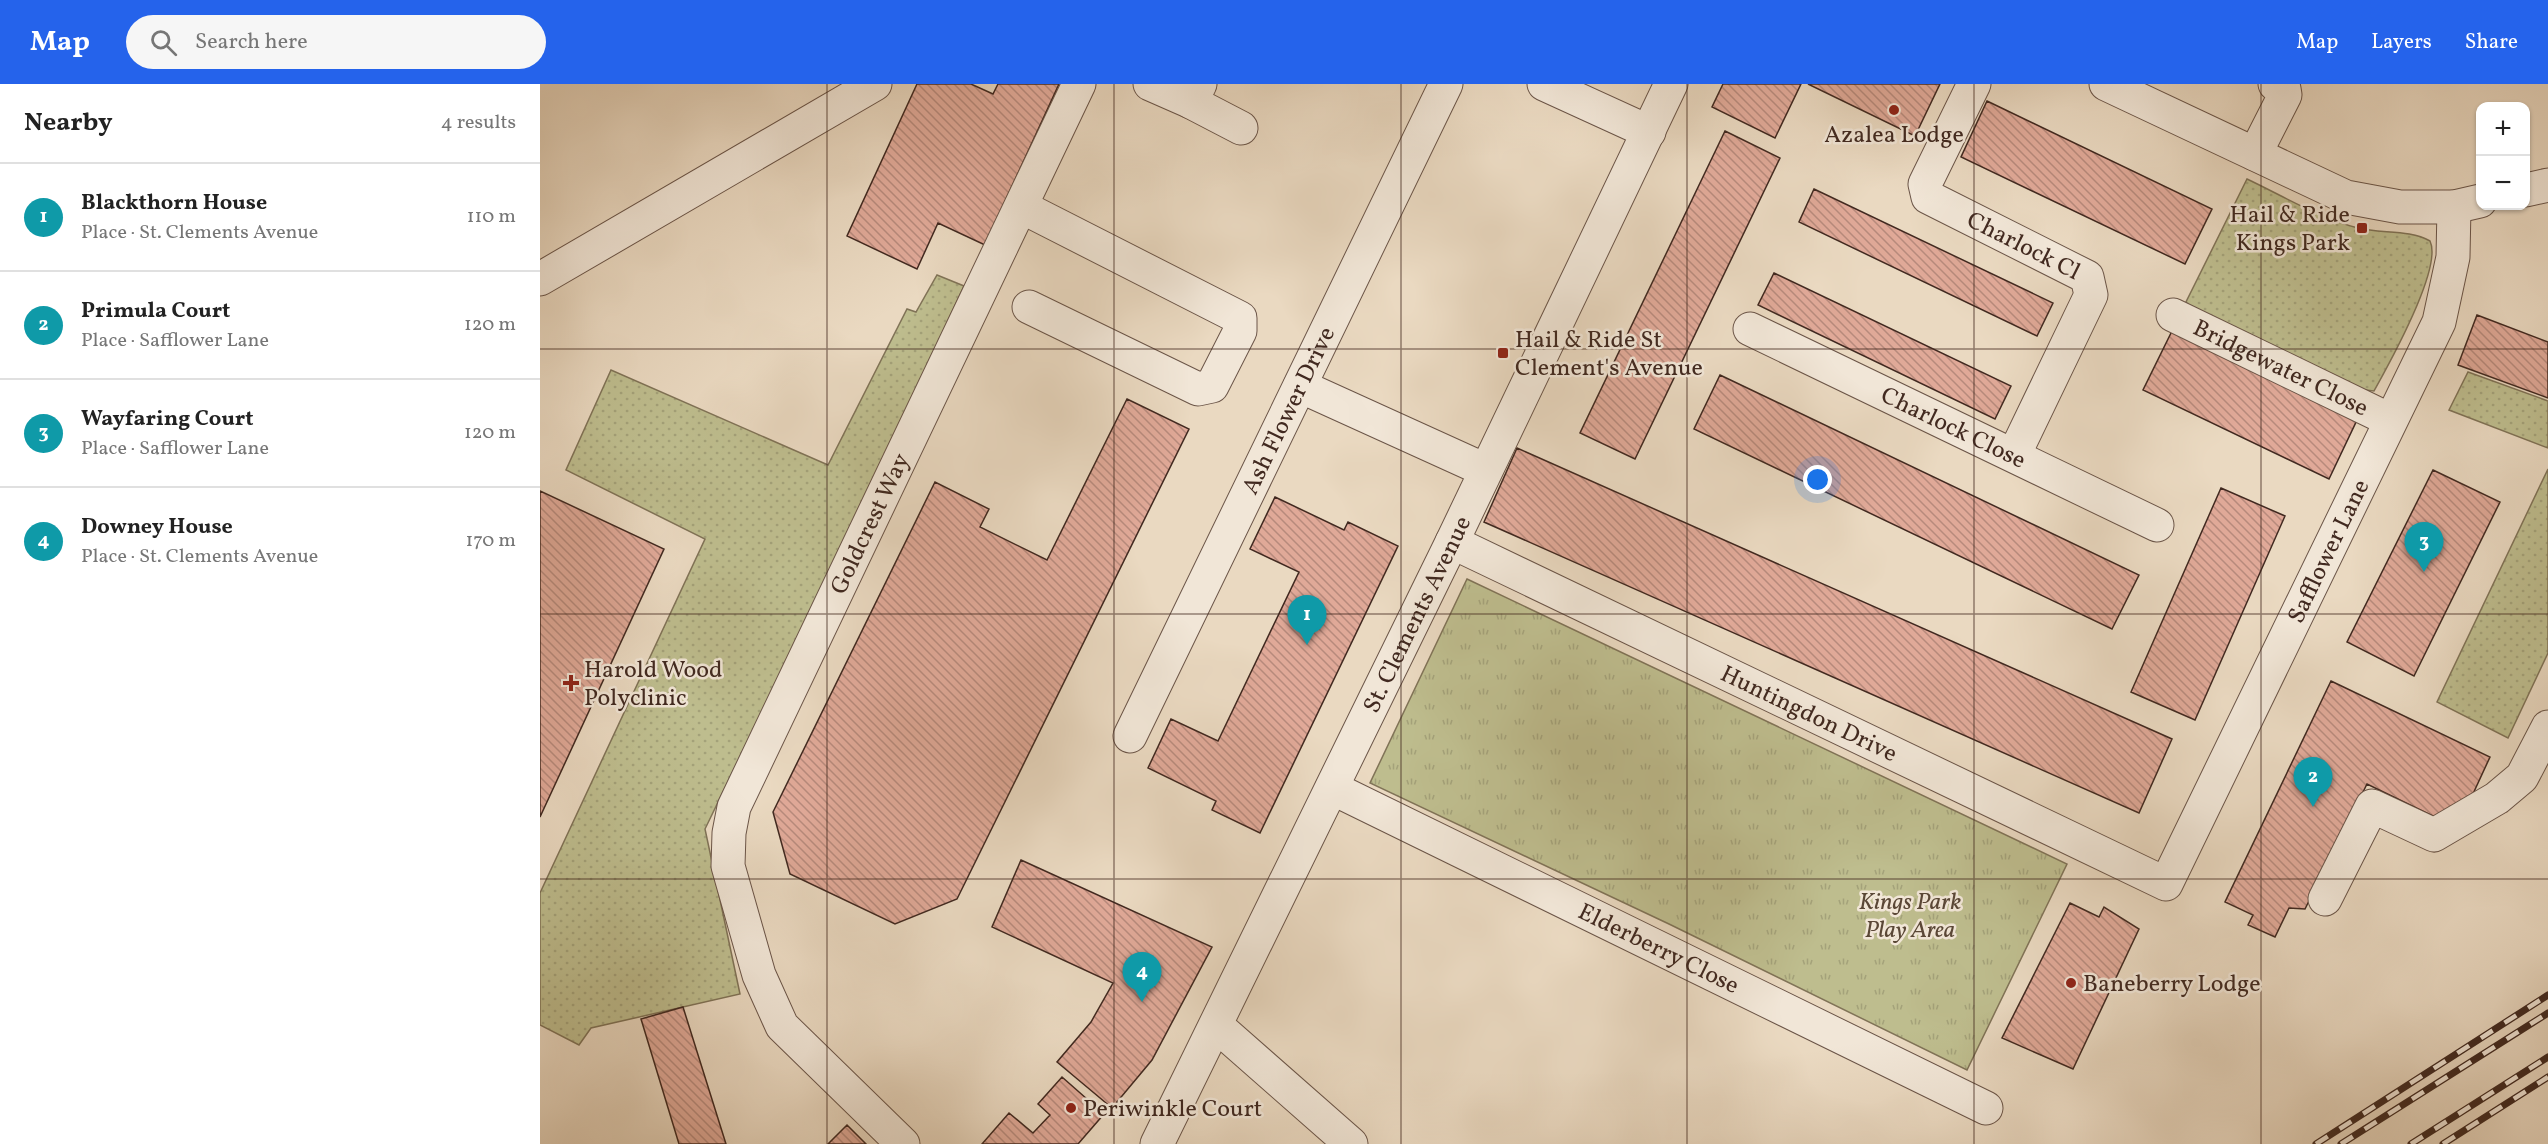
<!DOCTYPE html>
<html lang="en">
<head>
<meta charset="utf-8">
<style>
	:root { --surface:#fff; --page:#f6f6f6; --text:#222; --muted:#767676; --line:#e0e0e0; --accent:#2563eb }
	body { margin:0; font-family:Vollkorn,serif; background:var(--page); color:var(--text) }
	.controls { position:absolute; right:18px; top:18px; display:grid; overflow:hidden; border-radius:12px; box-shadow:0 2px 4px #0004 }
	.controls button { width:54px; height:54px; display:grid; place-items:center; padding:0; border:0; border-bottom:2px solid var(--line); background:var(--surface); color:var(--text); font:30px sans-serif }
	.you { position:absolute; left:1278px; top:396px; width:21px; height:21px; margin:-15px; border:4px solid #fff; border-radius:50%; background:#1a73e8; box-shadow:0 0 0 9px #1a73e833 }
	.badge { display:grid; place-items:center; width:39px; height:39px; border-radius:50%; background:var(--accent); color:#fff; font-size:20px; font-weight:700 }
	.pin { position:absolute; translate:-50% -50px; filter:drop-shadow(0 2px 3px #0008) }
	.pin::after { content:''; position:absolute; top:32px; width:21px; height:18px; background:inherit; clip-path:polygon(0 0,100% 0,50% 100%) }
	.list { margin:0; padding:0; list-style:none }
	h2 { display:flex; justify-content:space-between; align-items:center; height:78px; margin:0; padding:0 24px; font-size:26px }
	h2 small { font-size:20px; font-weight:400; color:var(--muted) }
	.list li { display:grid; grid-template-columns:39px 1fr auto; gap:18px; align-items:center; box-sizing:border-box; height:108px; padding:0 24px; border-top:2px solid var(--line) }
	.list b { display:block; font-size:22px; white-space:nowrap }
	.list p { margin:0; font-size:20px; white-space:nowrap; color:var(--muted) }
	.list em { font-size:20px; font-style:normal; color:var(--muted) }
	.icon { flex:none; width:33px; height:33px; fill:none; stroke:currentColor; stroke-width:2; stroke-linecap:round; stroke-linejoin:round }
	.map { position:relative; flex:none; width:2008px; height:1060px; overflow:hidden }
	header { display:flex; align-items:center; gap:36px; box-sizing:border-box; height:84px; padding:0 30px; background:var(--accent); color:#fff }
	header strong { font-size:28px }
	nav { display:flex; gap:33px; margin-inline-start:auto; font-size:21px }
	.search { width:420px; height:54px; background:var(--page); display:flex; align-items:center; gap:15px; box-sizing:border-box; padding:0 21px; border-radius:33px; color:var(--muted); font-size:22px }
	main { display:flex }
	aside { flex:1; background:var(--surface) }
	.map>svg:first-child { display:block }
</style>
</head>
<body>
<header>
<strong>Map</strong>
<div class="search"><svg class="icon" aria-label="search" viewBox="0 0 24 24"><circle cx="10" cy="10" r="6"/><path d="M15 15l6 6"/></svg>Search here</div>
<nav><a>Map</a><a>Layers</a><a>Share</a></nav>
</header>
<main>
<aside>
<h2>Nearby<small>4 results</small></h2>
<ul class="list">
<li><span class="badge" style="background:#0f9aa8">1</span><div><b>Blackthorn House</b><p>Place · St. Clements Avenue</p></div><em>110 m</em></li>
<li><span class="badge" style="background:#0f9aa8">2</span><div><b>Primula Court</b><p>Place · Safflower Lane</p></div><em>120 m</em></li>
<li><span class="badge" style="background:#0f9aa8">3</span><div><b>Wayfaring Court</b><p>Place · Safflower Lane</p></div><em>120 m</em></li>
<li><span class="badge" style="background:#0f9aa8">4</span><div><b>Downey House</b><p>Place · St. Clements Avenue</p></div><em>170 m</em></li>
</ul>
</aside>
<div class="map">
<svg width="2008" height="1060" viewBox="0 0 2008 1060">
	<defs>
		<pattern id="grass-dots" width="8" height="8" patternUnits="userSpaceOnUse" patternTransform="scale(1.5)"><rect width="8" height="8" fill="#bebd8e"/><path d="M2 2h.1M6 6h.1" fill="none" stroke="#a4a27a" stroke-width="1.8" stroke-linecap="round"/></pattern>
		<pattern id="park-tufts" width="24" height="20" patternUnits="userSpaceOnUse" patternTransform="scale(1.5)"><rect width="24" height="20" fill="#bebd8e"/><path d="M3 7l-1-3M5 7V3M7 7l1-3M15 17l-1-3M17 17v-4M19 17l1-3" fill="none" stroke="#a4a27a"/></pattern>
		<pattern id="building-back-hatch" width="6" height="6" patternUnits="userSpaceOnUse" patternTransform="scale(1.5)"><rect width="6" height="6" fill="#e0a998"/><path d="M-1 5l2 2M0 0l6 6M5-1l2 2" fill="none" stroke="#b78a7c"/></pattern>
	</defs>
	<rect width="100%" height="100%" fill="#ead9c1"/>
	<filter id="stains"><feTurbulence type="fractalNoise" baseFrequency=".00333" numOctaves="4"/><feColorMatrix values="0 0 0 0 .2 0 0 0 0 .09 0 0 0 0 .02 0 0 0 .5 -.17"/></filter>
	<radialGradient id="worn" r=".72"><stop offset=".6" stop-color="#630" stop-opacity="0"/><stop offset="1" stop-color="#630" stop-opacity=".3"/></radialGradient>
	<path fill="url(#grass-dots)" stroke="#807357" stroke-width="1.5" d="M1707,95C1743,112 1779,134 1818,144C1841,150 1869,145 1890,157C1903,184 1849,280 1834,307L1817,305L1644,222Z
		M397,191L424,202L330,405L165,745L200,910L51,944L39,961L0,941V809L165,455L26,386L71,286L288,381L367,225L376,228Z
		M1928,288L2008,317V364L1909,326Z
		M2008,385V569L1968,654L1897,618Z"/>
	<path fill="url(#park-tufts)" stroke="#807357" stroke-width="1.5" d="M927,495L1527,780L1427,986L1129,840L830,699Z"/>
	<path fill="url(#building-back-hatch)" stroke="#412920" stroke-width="1.5" d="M377,0H431L453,10L458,0H519L445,161L398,139L377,185L307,152Z
		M1183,0H1261L1235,54L1172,23Z
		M1268,0H1400L1375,52Z
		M1447,17L1672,125L1645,180L1421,73Z
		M1185,47L1240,74L1095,375L1040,349Z
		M1274,105L1513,219L1497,252L1259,138Z
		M1234,189L1471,302L1455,335L1218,221Z
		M1937,231L2008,258V314L1918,281Z
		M1632,247L1817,336L1789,395L1603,306Z
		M1180,291L1599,491L1572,545L1154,345Z
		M587,315L649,345L417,815L355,840L250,790L233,728L395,398L449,425L440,443L507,476Z
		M977,364L1632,655L1599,729L944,438Z
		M1893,386L1960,418L1874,592L1807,558Z
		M1681,404L1745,432L1655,636L1591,608Z
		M0,407L124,465L0,733Z
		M735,413L804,446L808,438L858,462L720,749L672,726L676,717L608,684L631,635L678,657L759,488L710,465Z
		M1791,597L1950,673L1932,712L1897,734L1827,700L1765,825L1749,824L1735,853L1708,841L1713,831L1685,818Z
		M481,776L672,863L612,976L572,1024L517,978L551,938L573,899L452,843Z
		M1530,819L1559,833L1564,823L1599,845L1533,985L1462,954Z
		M143,923L186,1060H139L101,935Z
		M522,993L564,1030L538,1060H442L469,1029L493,1049L510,1031L498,1020Z
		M307,1041L326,1060H288Z"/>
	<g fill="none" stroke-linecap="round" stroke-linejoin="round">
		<defs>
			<g id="minor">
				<path d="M610,0L651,18L660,0"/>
				<path d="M1004,0L1109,48"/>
				<path id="s1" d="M1434,0L1385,100L1388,113L1547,193L1551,211L1474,371"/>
				<path d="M1566,0L1806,113L1860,123H1914L1940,117"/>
				<path d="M651,18L701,44"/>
				<path d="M1715,70L1745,11L1744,5L1735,0"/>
				<path d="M1986,106L2008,101"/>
				<path d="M482,123L700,234V247L672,302L658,305L489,223"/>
				<path d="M0,195L335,0"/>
				<path id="s2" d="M1633,231L1850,336"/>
				<path id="s3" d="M1210,245L1617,441"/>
				<path d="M760,302L945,386"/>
				<path id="s4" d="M912,458L1626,800L1899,238L1913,173L1914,123"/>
				<path id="s5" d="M590,652L906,0"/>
				<path id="s6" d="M792,704L1446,1024"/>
				<path d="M1785,815L1832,722L1894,751L1957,714L1982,693L2008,643"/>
				<path d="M677,942L811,1060"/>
				<path id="s7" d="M363,1060L242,942L219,891L188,782L189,749L194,723L539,0"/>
				<path id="s8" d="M617,1060L912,458L1131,0"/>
			</g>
		</defs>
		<use href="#minor" stroke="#6b5548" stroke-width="35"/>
		<use href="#minor" stroke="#f1e6d7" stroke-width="33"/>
		<defs>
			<path id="rail" d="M1776,1060L2008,911
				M1801,1060L2008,929
				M1871,1060L2008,973
				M1903,1060L2008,993"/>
		</defs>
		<use href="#rail" stroke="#412920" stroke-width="7"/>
		<use href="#rail" stroke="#f1e6d7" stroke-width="4.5" stroke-dasharray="14" stroke-linecap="butt"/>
	</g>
	<path fill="none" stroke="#412920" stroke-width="1.5" stroke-opacity="0.55" d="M287,0V1060M574,0V1060M861,0V1060M1147,0V1060M1434,0V1060M1721,0V1060M0,265H2008M0,530H2008M0,795H2008"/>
	<g fill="#8f2418" stroke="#f1e6d7" stroke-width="2">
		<circle cx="1354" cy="26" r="6"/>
		<rect x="1816" y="138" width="12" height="12" rx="3"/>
		<rect x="957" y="263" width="12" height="12" rx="3"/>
		<path d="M28 590h6v6h6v6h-6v6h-6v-6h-6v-6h6z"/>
		<circle cx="1531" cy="899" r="6"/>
		<circle cx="531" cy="1024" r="6"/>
	</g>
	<g text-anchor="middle" stroke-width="5" stroke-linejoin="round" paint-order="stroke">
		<g font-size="24" fill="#412920" stroke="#f1e6d7" text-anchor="start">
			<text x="1354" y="58" text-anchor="middle">Azalea Lodge</text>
			<text x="1810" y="138" text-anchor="end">Hail &amp; Ride<tspan x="1810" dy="28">Kings Park</tspan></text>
			<text x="975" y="263">Hail &amp; Ride St<tspan x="975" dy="28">Clement's Avenue</tspan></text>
			<text x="44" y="593">Harold Wood<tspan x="44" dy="28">Polyclinic</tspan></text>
			<text x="1543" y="907">Baneberry Lodge</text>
			<text x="543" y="1032">Periwinkle Court</text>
		</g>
		<g font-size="24" fill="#412920" stroke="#f1e6d7">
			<text dy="8" stroke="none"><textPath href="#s1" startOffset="232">Charlock Cl</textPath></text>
			<text dy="8" stroke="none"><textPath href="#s2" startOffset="120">Bridgewater Close</textPath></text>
			<text dy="8" stroke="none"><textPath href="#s5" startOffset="362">Ash Flower Drive</textPath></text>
			<text dy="8" stroke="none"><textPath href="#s3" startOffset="226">Charlock Close</textPath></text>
			<text dy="8" stroke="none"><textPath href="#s7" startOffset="712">Goldcrest Way</textPath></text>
			<text dy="8" stroke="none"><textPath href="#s4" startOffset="1162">Safflower Lane</textPath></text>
			<text dy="8" stroke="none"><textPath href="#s8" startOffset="590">St. Clements Avenue</textPath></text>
			<text dy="8" stroke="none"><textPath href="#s4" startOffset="396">Huntingdon Drive</textPath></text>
			<text dy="8" stroke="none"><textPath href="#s6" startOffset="364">Elderberry Close</textPath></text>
		</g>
		<g font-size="24" font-style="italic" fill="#5a4736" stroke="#f1e6d7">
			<text x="1370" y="825">Kings Park<tspan x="1370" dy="28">Play Area</tspan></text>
		</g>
	</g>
	<rect width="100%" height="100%" filter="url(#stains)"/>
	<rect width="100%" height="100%" fill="url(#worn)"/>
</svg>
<div class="controls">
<button>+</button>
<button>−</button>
</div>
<div class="you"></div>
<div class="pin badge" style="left:767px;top:561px;background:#0f9aa8">1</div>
<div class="pin badge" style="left:1773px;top:723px;background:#0f9aa8">2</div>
<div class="pin badge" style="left:1884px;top:488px;background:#0f9aa8">3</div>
<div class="pin badge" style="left:602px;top:918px;background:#0f9aa8">4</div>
</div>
</main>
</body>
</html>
